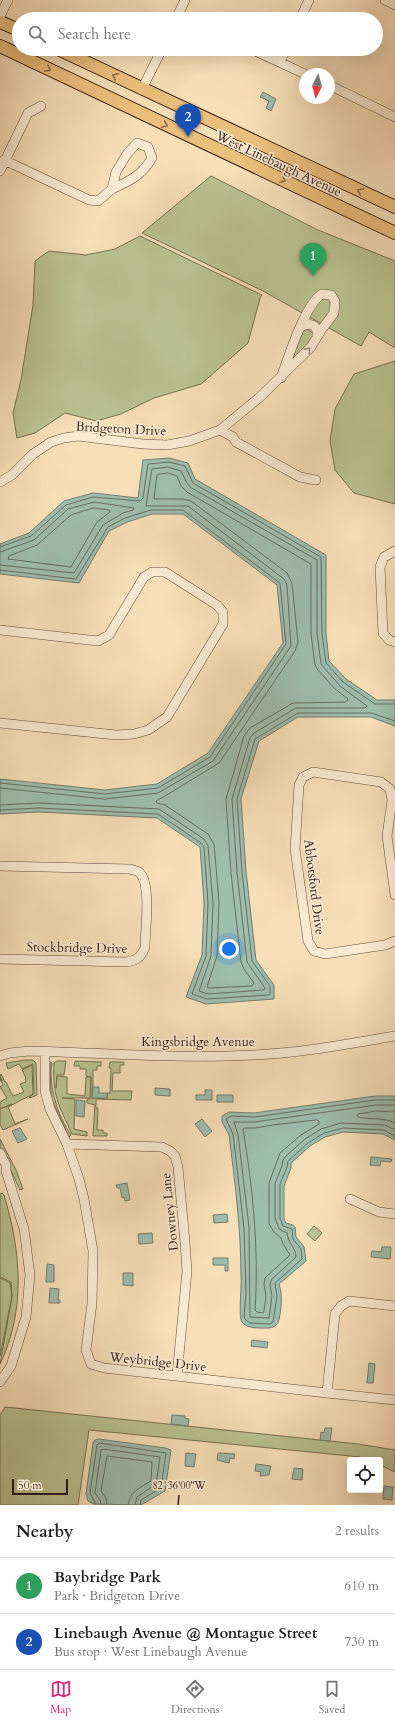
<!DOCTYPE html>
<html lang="en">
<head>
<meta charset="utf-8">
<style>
	:root { --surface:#fff; --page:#f6f6f6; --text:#222; --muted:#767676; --line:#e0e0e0; --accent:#db2777 }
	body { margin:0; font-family:Cardo,serif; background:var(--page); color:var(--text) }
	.controls { position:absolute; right:12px; bottom:12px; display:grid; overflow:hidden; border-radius:4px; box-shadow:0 4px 16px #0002 }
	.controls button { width:36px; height:36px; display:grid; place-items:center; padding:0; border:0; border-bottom:1px solid var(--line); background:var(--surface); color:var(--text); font:20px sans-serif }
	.compass { position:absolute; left:299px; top:68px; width:36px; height:36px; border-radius:50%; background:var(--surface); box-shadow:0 4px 16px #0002; rotate:186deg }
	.scale { position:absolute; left:12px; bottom:10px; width:56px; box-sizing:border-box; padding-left:4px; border:2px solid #341d13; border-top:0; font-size:11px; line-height:14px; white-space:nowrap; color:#341d13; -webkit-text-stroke:3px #faead1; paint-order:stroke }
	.you { position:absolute; left:229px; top:949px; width:14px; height:14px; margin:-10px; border:3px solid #fff; border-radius:50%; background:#1a73e8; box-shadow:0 0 0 6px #1a73e833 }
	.badge { display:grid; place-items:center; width:26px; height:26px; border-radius:50%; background:var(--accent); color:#fff; font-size:13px; font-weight:700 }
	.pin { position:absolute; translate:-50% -33px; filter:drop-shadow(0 1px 2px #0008) }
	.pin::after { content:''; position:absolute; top:21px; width:14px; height:12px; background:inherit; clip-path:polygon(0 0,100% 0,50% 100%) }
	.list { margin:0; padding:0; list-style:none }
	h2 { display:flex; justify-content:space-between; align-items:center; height:52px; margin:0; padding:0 16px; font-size:17px }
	h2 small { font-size:13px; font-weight:400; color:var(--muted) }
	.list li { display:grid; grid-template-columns:26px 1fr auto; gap:12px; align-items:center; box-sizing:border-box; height:56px; padding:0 16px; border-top:1px solid var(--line) }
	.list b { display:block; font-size:15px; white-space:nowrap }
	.list p { margin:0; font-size:13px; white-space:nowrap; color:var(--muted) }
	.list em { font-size:13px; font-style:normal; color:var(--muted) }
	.icon { flex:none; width:22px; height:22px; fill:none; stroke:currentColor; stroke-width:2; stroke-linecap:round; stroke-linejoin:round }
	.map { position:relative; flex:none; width:395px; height:1505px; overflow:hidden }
	.search { position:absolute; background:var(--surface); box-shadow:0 4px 16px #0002; left:12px; right:12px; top:12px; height:44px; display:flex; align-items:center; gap:10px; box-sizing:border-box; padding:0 14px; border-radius:22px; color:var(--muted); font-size:15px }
	.sheet { height:164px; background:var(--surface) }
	nav { display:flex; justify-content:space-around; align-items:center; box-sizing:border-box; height:56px; border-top:1px solid var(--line); background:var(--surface); font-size:11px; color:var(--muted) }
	nav a { display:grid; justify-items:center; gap:2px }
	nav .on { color:var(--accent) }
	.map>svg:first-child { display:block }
</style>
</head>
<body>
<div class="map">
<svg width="395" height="1505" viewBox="0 0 395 1505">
	<rect width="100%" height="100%" fill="#f7dfb8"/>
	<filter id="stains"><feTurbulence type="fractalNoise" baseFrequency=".005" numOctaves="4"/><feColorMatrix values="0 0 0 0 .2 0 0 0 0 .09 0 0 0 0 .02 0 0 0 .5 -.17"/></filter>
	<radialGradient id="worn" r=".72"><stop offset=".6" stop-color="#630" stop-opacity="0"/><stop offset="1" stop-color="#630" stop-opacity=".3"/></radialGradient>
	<path fill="#bac291" stroke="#777052" d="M211,176L318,230L395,261V348L369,332L361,346L263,291L142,233Z
		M140,236L262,295L260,298L248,343L201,384L154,398L121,414L96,421L65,413L35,433L17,438L13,413L21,380L33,305L35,261L49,251L86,255L115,249Z
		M307,329L313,333V339L294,360L292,359L303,331Z
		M395,361V504L354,493L335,470L330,441L335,409L354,374Z
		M25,1060H33L36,1063L37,1095L30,1098L29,1097L34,1094L33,1064L22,1069L19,1064L8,1069L6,1063Z
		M57,1061H66L64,1075H57L56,1088L57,1076L67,1077V1094L85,1096L86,1077H91L90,1098H62L75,1099L74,1129L87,1132V1136L72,1134C59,1106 52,1095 54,1063Z
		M75,1061L101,1062V1066H97V1070H93V1098L107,1099V1093H110L111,1068H109L110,1062H124V1065H120V1073H113L112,1091H132L131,1100L96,1099V1108H98L97,1130H103V1133H107V1136H93L95,1105L87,1103V1099H91V1077L86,1076V1069H80V1066H74Z
		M50,1062L52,1063C48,1086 58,1116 71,1135L69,1137L51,1098Z
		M32,1065L33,1094L8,1107L15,1124L28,1119L3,1130L0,1125V1109L12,1104L0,1109V1102L7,1098L0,1087L3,1085L0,1078L1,1082L2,1081L0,1075L1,1074L5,1082H6L13,1096L24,1092L20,1084L26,1082L25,1079L26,1078L22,1070Z
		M0,1139L16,1170L23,1189L20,1190L0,1147Z
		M2,1193L4,1195C21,1251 26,1310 0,1364L12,1296L11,1282L0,1277V1194Z
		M314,1226L322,1233L315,1241L307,1234Z
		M0,1278L10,1283L12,1296L0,1356Z
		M5,1407L358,1444L395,1450V1472L380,1465V1460H368L360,1457L89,1430L78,1505H0V1415Z"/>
	<path fill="#9dbdad" stroke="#737d6f" d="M263,92L276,99L271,111L266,108L269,101L260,97Z
		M169,458L188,463L195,479L326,555V633L329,661L346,679L377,700H395V726L371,717H298L259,741L241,799L246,871L256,960L274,985V999L206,1004L186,997L202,955L204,903L200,847L157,818L39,812L0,814V779L105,790L157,784L208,753L283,643L277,585L183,514H152L127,522L109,531L79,583L0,574V544L29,533L64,501L93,493L138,498L143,460Z
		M93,1087H99V1093H107V1098H92Z
		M155,1088L170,1089V1096L155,1095Z
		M205,1090H212V1100H196V1095H205Z
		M217,1095H233V1102H217Z
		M375,1096H395V1140L383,1134L343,1132L325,1137L310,1146L291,1163V1168L284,1186V1219L286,1223L293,1225L295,1227L296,1237L304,1247L306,1261L279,1284C283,1295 281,1310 279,1320C277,1326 273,1328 268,1328C260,1328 247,1329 242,1322C238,1316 242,1286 241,1277C241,1229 235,1182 229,1135L222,1122V1116L229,1112L254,1113Z
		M76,1100L85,1101L84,1117L76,1116Z
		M202,1119L212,1131L205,1137L195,1124Z
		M20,1128L27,1139L18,1143L12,1131Z
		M371,1157L392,1159L391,1162L381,1161L380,1166L370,1165Z
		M127,1183L130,1200L125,1201L124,1197L122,1198L120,1188H117L116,1185Z
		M227,1214L228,1222L214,1223L213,1215Z
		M152,1233L153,1243L139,1244L138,1234Z
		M382,1247H391L390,1259L371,1257L372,1251L381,1252Z
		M213,1258H228V1271H225V1265H213Z
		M47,1264L54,1265V1282H46Z
		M123,1273H133V1286L123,1285Z
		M50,1288L59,1289L58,1300H60V1303H49Z
		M252,1340L268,1342L267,1348L251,1346Z
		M369,1363L375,1364L373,1383H367Z
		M172,1415L185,1416V1418L189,1419L188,1426L171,1424Z
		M325,1428H332L330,1441L320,1440L321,1432L324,1433Z
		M99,1439L165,1448L171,1450L165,1491L141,1505L93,1504L88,1501L86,1494L93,1443L95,1440Z
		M186,1453L196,1454L194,1467L185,1466Z
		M218,1453L235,1454L234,1459L230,1458L229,1463L217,1460Z
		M256,1464L271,1466L269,1475L260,1476L261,1472L255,1471Z
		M294,1468L303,1469L302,1480L292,1479Z
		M384,1486L393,1487L392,1500L383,1499Z"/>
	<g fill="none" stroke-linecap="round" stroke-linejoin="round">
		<path stroke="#686d60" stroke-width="1" d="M168,473L177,476L181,486L187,492L311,564V634L315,665L318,670L335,689L348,699L346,702L293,703L250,728L244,736L226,799L231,873L241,962L244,969L254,983L252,986L209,988L207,987L217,956L219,902L214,844L208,834L165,805L157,803L156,801L165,796L219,763L295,651L298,642L292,583L287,573L191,501L183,499H154L157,475Z
			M94,508L109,510L110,512L97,522L71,567L8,559L9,556L37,545L71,515Z
			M0,547L31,536L66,505L93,497L140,501L143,498L148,464L169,462L185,466L193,483L321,557L322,633L326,663L343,682L375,704H395
			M0,552L34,540L68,509L94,502L134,508L133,510L123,513L103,525L74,573L0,565
			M0,570L76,579L108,527L125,518L151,510H183L280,583L286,644L210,757L158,788L105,794L0,783
			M0,788L105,799L158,793L213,761L291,646L287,585L284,579L188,506H146L152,469L168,467L181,471L187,483L190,487L317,560V633L321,664L340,686L367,706L365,708H296L254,733L250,738L232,799L237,872L247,962L265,988L264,990L208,994L199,991L211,956L213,903L208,846L204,839L159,809L39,803L0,805
			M0,810L39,808L158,814L201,843L204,847L208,903L206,956L192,994L207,999L269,995L270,994V986L252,961L242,872L237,799L255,739L298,713H371L395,721
			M395,1100H375L255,1117L231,1116L226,1119L233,1134L244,1228L246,1292L244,1317L246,1320L250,1323L270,1324L273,1322L277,1296L275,1283L302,1259L301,1249L293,1239L292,1229L283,1226L280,1219V1184L287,1167L288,1161L308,1143L324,1133L343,1128L384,1130L395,1136
			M395,1105H376L254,1122H234L238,1134L249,1227L250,1317L269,1318L272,1296L270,1285L271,1280L296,1257C296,1248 288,1243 287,1233L279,1229L275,1218V1184L282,1166L283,1160L287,1155L305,1139L321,1129L341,1123L385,1125L395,1130
			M395,1112L376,1111L358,1114L357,1116L358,1117C371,1120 383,1117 395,1123
			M317,1120L319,1121V1124L301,1135L280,1153L269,1183V1224L274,1232L281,1238L283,1244L290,1255L265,1278L264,1284L266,1296L264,1311L263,1313L257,1312L255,1310C259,1250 253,1189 243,1129L245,1128H255L273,1125Z
			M96,1505L90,1493L97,1445L99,1443L166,1453L161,1488L141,1500L140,1505
			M101,1505L100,1500L95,1493L101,1450L103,1449L160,1457L156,1484L137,1497L135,1505
			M107,1505L106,1498L101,1491L107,1456L152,1462L151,1481C141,1487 129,1492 128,1505"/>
		<defs>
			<path id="minor" d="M385,0L395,5
				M0,16L8,0
				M176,19L185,0
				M300,19L309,0
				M251,49L305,74
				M280,62L286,49
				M329,85L395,117
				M142,89L162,49
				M4,160L89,200L98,201L112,189L116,172L127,154L137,143L148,147L152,158C142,175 130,181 112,189
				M0,171L28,113L41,106
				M301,327C307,323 314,323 317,330V337
				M220,430L233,437L236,442L300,477L316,480
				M0,482L12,475L33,454L51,442L64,438L78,436L143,444L167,445L189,441L220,430L260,397L311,347L322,329L334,313L335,301L331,295L322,294C305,304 288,358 281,378
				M395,551L384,557L380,567L383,633L389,640L395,642
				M0,630L98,641L109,635L144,577L152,572H165L217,605L223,612V624L167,717L148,730L134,734L116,735L0,723
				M0,866L130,869C133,870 137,871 139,872C152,883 145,931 145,947C141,958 136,961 125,962L0,959
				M395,895L387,836L392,800L390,789L381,782L313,772L303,777L299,785L295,849L308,941L314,951L325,954L385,945L395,941
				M45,1052V1091L50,1109L67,1144L79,1179L84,1199L93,1251L92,1303L86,1350L91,1364L104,1368L327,1393
				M0,1056L10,1053L29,1051C103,1053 180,1059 254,1055C301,1053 348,1044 395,1036
				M67,1144L162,1147L170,1151L175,1156L178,1167L185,1242L187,1271L177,1376
				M0,1153L6,1165V1171L24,1229L30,1275L26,1317L11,1366L0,1382
				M350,1199L379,1212L395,1214
				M395,1306L349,1301L341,1306L335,1314L327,1393L395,1400"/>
			<path id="major" d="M0,22L19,30
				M0,46L395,233
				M58,49L395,207"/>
		</defs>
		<use href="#minor" stroke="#654e3c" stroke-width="10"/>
		<use href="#major" stroke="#341d13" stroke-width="14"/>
		<use href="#minor" stroke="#faead1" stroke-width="9"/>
		<use href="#major" stroke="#ecc07c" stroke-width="12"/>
	</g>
	<defs><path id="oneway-chevron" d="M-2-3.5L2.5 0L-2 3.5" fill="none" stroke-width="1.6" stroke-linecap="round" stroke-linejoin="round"/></defs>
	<g stroke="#906e48">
		<use href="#oneway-chevron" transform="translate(48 69) rotate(26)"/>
		<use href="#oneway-chevron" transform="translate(115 76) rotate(-155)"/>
		<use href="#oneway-chevron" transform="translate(165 125) rotate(25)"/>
		<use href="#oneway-chevron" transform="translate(283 180) rotate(25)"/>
		<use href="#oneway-chevron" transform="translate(360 191) rotate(-155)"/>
	</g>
	<use stroke="#a18e7c" href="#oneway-chevron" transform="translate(308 350) rotate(-48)"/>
	<path fill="none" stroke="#341d13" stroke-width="1.5" d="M178,1505L179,1495"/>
	<g text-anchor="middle" stroke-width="3.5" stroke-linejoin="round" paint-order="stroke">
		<g font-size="13" fill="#341d13" stroke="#faead1">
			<text transform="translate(279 163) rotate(25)" y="5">West Linebaugh Avenue</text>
			<text transform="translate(121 428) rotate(3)" y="5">Bridgeton Drive</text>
			<text transform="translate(315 887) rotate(83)" y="5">Abbotsford Drive</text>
			<text transform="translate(77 947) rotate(1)" y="5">Stockbridge Drive</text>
			<text x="198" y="1046">Kingsbridge Avenue</text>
			<text transform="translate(169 1212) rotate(-96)" y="5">Downey Lane</text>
			<text transform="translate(158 1361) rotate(6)" y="5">Weybridge Drive</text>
		</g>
	</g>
	<g font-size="10" text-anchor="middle" fill="#341d13" stroke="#faead1" stroke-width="3.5" stroke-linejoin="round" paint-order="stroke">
		<text x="179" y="1489">82°36'00"W</text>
	</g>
	<rect width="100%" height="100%" filter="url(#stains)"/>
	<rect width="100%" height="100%" fill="url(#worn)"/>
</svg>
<div class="controls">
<button><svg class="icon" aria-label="locate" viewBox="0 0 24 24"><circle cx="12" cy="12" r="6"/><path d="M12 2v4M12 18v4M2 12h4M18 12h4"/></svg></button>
</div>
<svg class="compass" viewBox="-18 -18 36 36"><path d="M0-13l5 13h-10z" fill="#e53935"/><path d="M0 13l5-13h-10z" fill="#767676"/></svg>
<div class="scale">50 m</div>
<div class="you"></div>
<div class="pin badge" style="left:313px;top:276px;background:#2e9e5b">1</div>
<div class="pin badge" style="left:188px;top:137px;background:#1a4fb4">2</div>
<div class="search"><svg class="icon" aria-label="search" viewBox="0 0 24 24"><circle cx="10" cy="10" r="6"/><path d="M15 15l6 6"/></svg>Search here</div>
</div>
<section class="sheet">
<h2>Nearby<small>2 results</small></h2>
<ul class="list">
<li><span class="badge" style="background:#2e9e5b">1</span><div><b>Baybridge Park</b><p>Park · Bridgeton Drive</p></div><em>610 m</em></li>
<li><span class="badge" style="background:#1a4fb4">2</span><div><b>Linebaugh Avenue @ Montague Street</b><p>Bus stop · West Linebaugh Avenue</p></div><em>730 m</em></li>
</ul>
</section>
<nav>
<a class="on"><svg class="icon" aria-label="map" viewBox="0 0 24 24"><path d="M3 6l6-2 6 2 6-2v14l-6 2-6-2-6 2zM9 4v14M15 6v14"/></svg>Map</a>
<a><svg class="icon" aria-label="directions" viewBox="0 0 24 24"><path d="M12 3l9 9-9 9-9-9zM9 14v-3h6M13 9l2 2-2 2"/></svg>Directions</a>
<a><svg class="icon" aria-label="saved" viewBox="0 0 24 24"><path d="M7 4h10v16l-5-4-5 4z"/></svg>Saved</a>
</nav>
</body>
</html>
